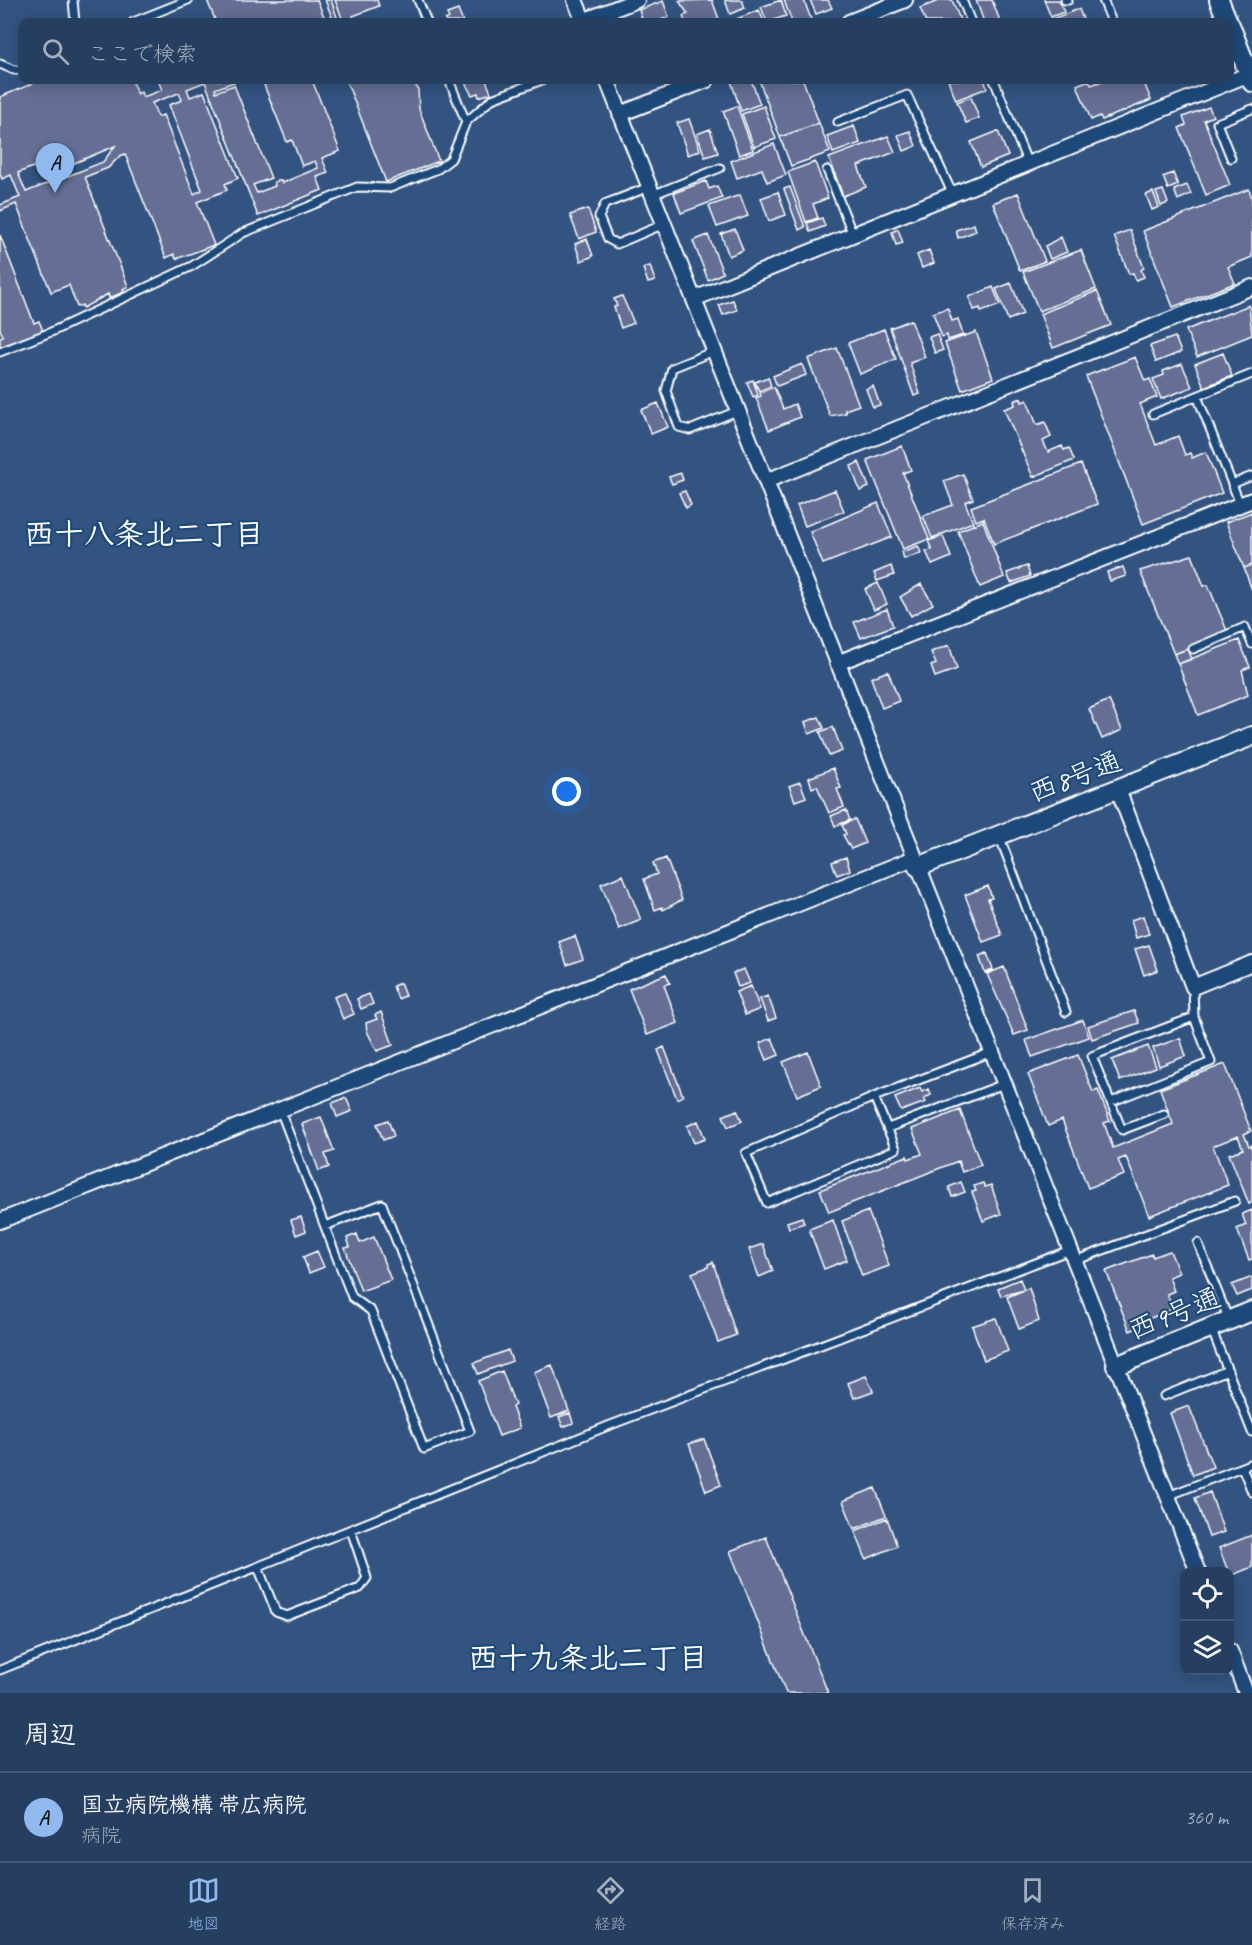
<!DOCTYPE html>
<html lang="ja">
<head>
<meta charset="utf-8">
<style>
	:root { --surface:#263f61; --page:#2e4667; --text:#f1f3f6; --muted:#a4afbd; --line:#425876; --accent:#90b9f0 }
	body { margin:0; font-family:Caveat,"Klee One",sans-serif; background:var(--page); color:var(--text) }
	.controls { position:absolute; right:18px; bottom:18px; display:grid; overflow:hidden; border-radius:12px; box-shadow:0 3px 15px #0003 }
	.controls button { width:54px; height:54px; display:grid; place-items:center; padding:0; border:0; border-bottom:2px solid var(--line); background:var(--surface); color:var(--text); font:30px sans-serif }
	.you { position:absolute; left:567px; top:792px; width:21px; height:21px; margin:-15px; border:4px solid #fff; border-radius:50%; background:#1a73e8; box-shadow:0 0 0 9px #1a73e833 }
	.badge { display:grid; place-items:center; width:39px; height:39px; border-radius:50%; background:var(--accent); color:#111; font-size:20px; font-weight:700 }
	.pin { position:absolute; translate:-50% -50px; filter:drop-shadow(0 2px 3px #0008) }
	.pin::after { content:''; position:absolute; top:32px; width:21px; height:18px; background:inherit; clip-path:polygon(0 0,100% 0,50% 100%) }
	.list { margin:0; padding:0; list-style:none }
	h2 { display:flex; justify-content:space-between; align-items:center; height:78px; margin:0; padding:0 24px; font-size:26px }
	h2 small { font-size:20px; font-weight:400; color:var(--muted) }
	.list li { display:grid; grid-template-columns:39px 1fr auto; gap:18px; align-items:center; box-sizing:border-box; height:90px; padding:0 24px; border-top:2px solid var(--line) }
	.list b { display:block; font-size:22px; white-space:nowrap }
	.list p { margin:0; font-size:20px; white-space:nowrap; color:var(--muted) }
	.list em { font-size:20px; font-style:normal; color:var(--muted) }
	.icon { flex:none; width:33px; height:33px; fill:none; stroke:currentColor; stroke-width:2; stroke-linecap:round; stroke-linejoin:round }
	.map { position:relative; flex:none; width:1252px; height:1693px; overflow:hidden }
	.search { position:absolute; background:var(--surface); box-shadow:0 3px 15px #0003; left:18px; right:18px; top:18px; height:66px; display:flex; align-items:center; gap:15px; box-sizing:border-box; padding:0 21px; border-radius:12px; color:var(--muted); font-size:22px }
	.sheet { height:168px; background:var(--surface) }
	nav { display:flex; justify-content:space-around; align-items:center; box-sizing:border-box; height:84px; border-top:2px solid var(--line); background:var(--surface); font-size:16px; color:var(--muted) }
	nav a { display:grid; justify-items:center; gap:3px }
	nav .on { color:var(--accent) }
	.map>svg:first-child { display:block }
</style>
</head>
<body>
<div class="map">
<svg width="1252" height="1693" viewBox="0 0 1252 1693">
	<rect width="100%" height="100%" fill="#335481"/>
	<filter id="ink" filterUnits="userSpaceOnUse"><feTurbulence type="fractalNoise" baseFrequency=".0167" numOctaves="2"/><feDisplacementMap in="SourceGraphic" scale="12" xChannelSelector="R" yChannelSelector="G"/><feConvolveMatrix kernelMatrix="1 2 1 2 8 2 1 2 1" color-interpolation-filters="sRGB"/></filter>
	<g filter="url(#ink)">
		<path fill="#656e94" stroke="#fff" stroke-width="1.5" fill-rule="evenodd" d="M207,0H317L325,19L316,22H216Z
			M325,0H331L338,20L342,18L335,0H377L379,6L353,16L356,22H331H334Z
			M712,0L719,19L711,22H685L683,16L688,14L679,1Z
			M725,0H742L745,8L730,14Z
			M781,0L786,16L767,22L761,7Z
			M784,0H804L812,22H792Z
			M810,0H828L832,8L816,14Z
			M941,0H952L961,22H926L920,8Z
			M976,0H992L1000,21L984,22Z
			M1044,0H1059L1064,12L1051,17Z
			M663,1L669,17L661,20L662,22H643L639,10Z
			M1079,9L1084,22H1054L1052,19Z
			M458,10L463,22H446L445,20L449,18L447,14Z
			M759,10L764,22H729Z
			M32,80H132L137,94L141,92L143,97L162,90L158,80H239L215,89L216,92L234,85L271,178L253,185L257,193L275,186L274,182L281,180L282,183L318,168L315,161L302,166L292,140L287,142L264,85L270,82L269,80H312L340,151L322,158L328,173L317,177L322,190L258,216L205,82L187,89L190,97L204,92L238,178L225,184L227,190L197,202L214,245L176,259L174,254L166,258L125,154L120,156L108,168L85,177L128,286L123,289L124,292L109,298L108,294L83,308L82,305L77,307L69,285L51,292L16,204L0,211V205L20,197L11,175L2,179L0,174V97L34,83ZM179,93L182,100L169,105L202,190L194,194L163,115L158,117L152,103ZM115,146L103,162L68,176L65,167ZM53,159L61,178L26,192L18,173Z
			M346,80H412L418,89L419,109L439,161L386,182Z
			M467,80H486L491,93L479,97L478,93L472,95L464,81Z
			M736,80H751L760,104L741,111L731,81Z
			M759,80H803L819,123L780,137Z
			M948,80H984L987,88L956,100Z
			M1089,80L1091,85L1105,80H1143L1151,100L1102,120L1100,116L1091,120L1077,85Z
			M971,97L979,118L966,123L957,102Z
			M737,106L753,150L739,155L723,111Z
			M764,106L776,139L754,147L742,114Z
			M1209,107L1213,116L1204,120L1230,185L1206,195L1179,128L1186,125L1183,117Z
			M689,119L700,150L688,155L677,123Z
			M819,123L830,152L791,166L780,137Z
			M854,126L860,143L833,153L827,136Z
			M710,129L718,153L705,157L697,134Z
			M910,131L916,146L904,151L898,135Z
			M998,131L1008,156L981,167L971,142Z
			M888,136L895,152L858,166L866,187L843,196L829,158Z
			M774,144L786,175L767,182L762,169L737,178L731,161Z
			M815,162L828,198L813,204L818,218L806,222L788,172Z
			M1173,173L1178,185L1168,189L1163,177Z
			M706,181L709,189L717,186L722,198L681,213L674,193Z
			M1187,185L1191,194L1178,200L1174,190Z
			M790,187L805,227L799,230L784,189Z
			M1249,189L1252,198V257L1228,267L1235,283L1173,307L1143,231Z
			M1163,190L1168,203L1161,206L1156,192Z
			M778,192L786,215L769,221L761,198Z
			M1153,192L1159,207L1152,210L1146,195Z
			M1018,193L1045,261L1020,271L993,203Z
			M740,195L748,216L717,227L709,206Z
			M588,209L596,232L579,239L570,215Z
			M822,218L825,226L810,232L807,223Z
			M974,224L976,231L958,238L956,230Z
			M735,229L743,250L729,256L721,234Z
			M898,229L903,243L896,245L892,232Z
			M1130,230L1144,268L1141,270L1144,277L1136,280L1133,273L1129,274L1114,236Z
			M0,235L34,323L39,321L43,331L0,347V337L3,336L0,329Z
			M708,235L723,273L708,280L693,241Z
			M1061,237L1067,252L1050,259L1045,246Z
			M587,239L593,256L581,261L575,244Z
			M929,250L934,263L922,268L917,255Z
			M1081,250L1096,289L1039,311L1023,272Z
			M650,266L655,281L648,283L643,268Z
			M1011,283L1023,314L1008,320L996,289Z
			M993,287L1000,305L981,312L980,308L974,310L969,297Z
			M1097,291L1111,325L1053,348L1040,314Z
			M622,296L634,323L621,328L614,307L617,306L614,299Z
			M733,300L737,310L723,315L719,305Z
			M1249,305L1252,335L1197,357L1186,330Z
			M948,308L952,321L958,319L963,335L948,340L947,335L942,337L933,313Z
			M911,320L925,357L910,363L920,394L914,396L890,328Z
			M884,329L896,359L860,374L848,343Z
			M976,332L993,378L962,390L945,343Z
			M937,334L943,350L935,353L929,337Z
			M1175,337L1181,352L1156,362L1150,346Z
			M837,348L859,405L845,410L846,413L830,416L808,359Z
			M1223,353L1232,376L1204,387L1195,364Z
			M1135,357L1145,381L1150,379L1157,397L1140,404L1156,445L1178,436L1185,455L1190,453L1192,458L1206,452L1222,493L1143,524L1086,376Z
			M802,364L806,375L777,386L773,376Z
			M1182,364L1192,387L1161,399L1153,379L1164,375L1163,371Z
			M768,377L771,386L759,391L755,382Z
			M753,380L758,395L753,397L747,382Z
			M873,386L880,405L873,407L866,389Z
			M774,387L783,409L795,404L800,417L769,430L756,398L761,396L760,393Z
			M1021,398L1022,402L1027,400L1037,425L1045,422L1051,437L1043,441L1048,452L1062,446L1064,450L1069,448L1074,460L1033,477L1004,409L1015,405L1014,401Z
			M658,403L668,427L651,434L641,410Z
			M902,446L911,470L903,473L929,539L903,549L867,460Z
			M859,462L869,487L860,491L851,466Z
			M1081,464L1097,504L994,544L984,518L976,521L971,507Z
			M681,473L683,480L672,484L669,477Z
			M963,474L973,499L965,502L973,522L932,538L923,516L953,505L944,481Z
			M835,490L844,511L805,526L797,505Z
			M685,491L691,505L686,508L679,493Z
			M878,503L892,537L823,564L810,532Z
			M1252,512V565L1244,568L1226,522Z
			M983,521L1004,577L980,587L958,531Z
			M943,536L951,557L932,565L926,551L932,550L928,541Z
			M918,546L921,553L904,559L902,552Z
			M1192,555L1204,586L1208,585L1228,633L1174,654L1140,571Z
			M1252,565V590L1244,568Z
			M891,566L894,575L877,581L874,573Z
			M1027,566L1030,576L1011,583L1007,573Z
			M1123,567L1126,576L1110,581L1107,572Z
			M878,583L887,604L874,610L865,589Z
			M921,584L933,604L911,616L900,597Z
			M887,609L893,626L861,638L854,622Z
			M1239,640L1250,667L1242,670L1248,695L1198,715L1178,664Z
			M949,645L957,669L935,677L931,666L936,664L931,652Z
			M1188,649L1192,659L1178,664L1174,654Z
			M888,671L899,701L882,708L871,678Z
			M1109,700L1122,730L1102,739L1089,709Z
			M819,717L824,728L809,734L805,722Z
			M833,727L842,751L829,756L820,732Z
			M833,768L841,788L837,789L844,807L829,813L817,786L812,788L809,778Z
			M800,782L806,797L795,801L789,786Z
			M846,810L850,820L835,826L831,816Z
			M855,819L865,843L851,849L843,835L846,834L842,825Z
			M846,857L850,870L837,875L832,862Z
			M666,858L682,900L663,910L662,907L655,910L644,879L657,874L653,863Z
			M623,875L641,920L619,929L601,884Z
			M988,886L992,898L988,899L1002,935L983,942L965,895Z
			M1143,916L1149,934L1136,938L1131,920Z
			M575,936L583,959L567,965L559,942Z
			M1149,945L1158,970L1144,975L1135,949Z
			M987,953L993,970L985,973L979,956Z
			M1004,967L1028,1030L1014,1035L987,974Z
			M744,969L750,983L738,987L733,973Z
			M666,974L670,983L664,985L678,1023L647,1035L629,989Z
			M400,983L405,996L398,999L393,986Z
			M751,986L760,1009L745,1015L736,992Z
			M345,993L354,1014L343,1019L334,997Z
			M369,994L373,1004L361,1009L357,999Z
			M768,996L776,1018L768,1021L760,999Z
			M1134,1011L1139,1023L1092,1039L1088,1026Z
			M381,1012L393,1045L377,1051L367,1031L366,1023L377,1019L375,1015Z
			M1083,1020L1089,1037L1032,1057L1026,1040Z
			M772,1038L779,1055L767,1060L760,1043Z
			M1180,1038L1186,1056L1159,1066L1153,1048Z
			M1148,1046L1156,1067L1120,1081L1112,1060Z
			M664,1047L683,1096L677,1099L658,1050Z
			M808,1052L821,1086L797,1096L783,1062Z
			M1078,1055L1093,1092L1098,1090L1110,1121L1104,1123L1113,1148L1173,1124L1160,1089L1225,1064L1251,1131L1244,1134L1249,1146L1252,1145V1202L1249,1204L1229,1154L1243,1149L1238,1136L1213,1146L1228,1185L1149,1216L1126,1157L1118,1160L1124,1175L1088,1188L1062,1120L1048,1126L1028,1074Z
			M920,1088L922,1092L929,1089L931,1095L924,1098L926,1102L901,1111L895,1098Z
			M346,1098L352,1111L337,1117L332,1103Z
			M737,1110L742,1121L728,1127L723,1116Z
			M960,1110L981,1165L962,1172L958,1161L829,1212L820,1190L907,1156L908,1159L922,1154L912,1129Z
			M321,1117L334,1151L325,1154L329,1167L319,1171L302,1124Z
			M388,1120L394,1136L383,1140L377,1124Z
			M698,1121L705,1139L694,1143L687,1126Z
			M961,1182L965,1192L952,1197L949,1187Z
			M983,1183L985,1187L991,1185L1001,1214L983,1221L972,1192L976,1191L974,1186Z
			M1252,1210V1259L1249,1260L1237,1229L1246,1225L1242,1214Z
			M868,1211L889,1266L862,1276L842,1221Z
			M301,1217L306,1231L296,1235L291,1220Z
			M802,1217L804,1223L789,1228L787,1222Z
			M833,1220L847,1260L824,1269L809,1229Z
			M357,1234L360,1243L374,1237L391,1280L361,1291L345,1248L350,1247L347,1238Z
			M763,1244L773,1271L759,1277L749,1249Z
			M317,1251L324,1267L309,1273L303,1257Z
			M1170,1251L1179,1273L1169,1277L1174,1291L1167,1294L1173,1309L1138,1323L1139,1327L1130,1331L1106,1271L1152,1254L1153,1257Z
			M713,1262L736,1335L718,1342L692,1273L708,1267V1264Z
			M1252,1277V1290L1237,1296L1232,1285Z
			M1020,1279L1024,1290L1001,1296L998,1288Z
			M1029,1288L1039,1321L1019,1329L1007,1297Z
			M996,1318L1008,1351L984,1360L972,1326Z
			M508,1350L512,1361L478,1374L474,1363Z
			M552,1365L569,1411L551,1418L534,1372Z
			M502,1371L515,1405L512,1407L520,1428L499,1436L478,1381Z
			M866,1376L873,1391L854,1398L848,1383Z
			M1189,1406L1213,1467L1193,1475L1170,1413Z
			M570,1413L573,1423L563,1427L559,1417Z
			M704,1439L721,1485L706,1491L689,1444Z
			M875,1488L886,1516L854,1529L843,1501Z
			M1210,1492L1224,1532L1209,1537L1195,1498Z
			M887,1518L897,1546L866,1559L855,1531Z
			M1252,1535V1567L1230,1576L1219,1548Z
			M766,1537L828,1693H786L730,1551Z"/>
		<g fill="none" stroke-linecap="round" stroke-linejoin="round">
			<defs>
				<path id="lane" d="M73,0L75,22
					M418,0L427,22
					M962,0L971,22
					M1065,0H1068
					M1103,0L1112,22
					M133,22L188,0
					M0,64L14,70H22
					M449,80L466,122
					M994,80L1028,164
					M838,122L907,95L953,195
					M1231,158L1217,123L1252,109
					M827,170L853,235
					M649,187L605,204L599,217L608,239L617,244L664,224
					M652,195L720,168
					M714,351L672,368L666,391L679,427L690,430L737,411
					M0,352L51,332L192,266L243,233L357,187L390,188L438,169L451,159L466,122L492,99L542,80
					M1153,414L1197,396
					M1232,484L1252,476
					M1240,504L1197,396L1252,374
					M1193,649L1245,627L1252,644
					M1000,838L1066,1012
					M874,1097L896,1149L767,1203L746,1153L874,1097L992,1052
					M1111,1102L1211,1062L1194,1017L1193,987
					M280,1110L352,1297L371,1311L424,1449L470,1431L382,1204L325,1226
					M1164,1114L1122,1130L1092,1056L1194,1017
					M888,1128L1004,1084
					M1198,1243L1228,1318
					M1074,1261L1235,1201
					M1211,1328L1252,1432
					M1164,1396L1228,1370
					M1242,1467L1252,1492
					M1168,1496L1252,1463
					M258,1567L276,1612L287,1616L360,1588L367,1578L351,1530
					M0,1670L608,1426L1070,1250"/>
				<path id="street" d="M575,0L584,22
					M583,21L637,0
					M849,22L905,0
					M607,80L1198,1572
					M620,114L707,80
					M694,299L1252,73
					M766,481L1252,287
					M837,663L1252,500
					M1118,789L1193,987L1252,963
					M0,1221L914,858
					M1230,1651L1246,1693"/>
				<path id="secondary" d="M1219,0L1228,22
					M1230,25L1252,82
					M918,867L1252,736
					M1116,1366L1252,1311"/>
			</defs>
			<use href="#lane" stroke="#fff" stroke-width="11"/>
			<use href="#street" stroke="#fff" stroke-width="18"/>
			<use href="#secondary" stroke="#fff" stroke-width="22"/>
			<use href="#lane" stroke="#1f4a7a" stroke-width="7"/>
			<use href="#street" stroke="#1f4a7a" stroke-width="14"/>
			<use href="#secondary" stroke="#1f4a7a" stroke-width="18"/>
		</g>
	</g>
	<g text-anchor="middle" stroke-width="4.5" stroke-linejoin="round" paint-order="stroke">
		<g font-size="28" fill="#fff" stroke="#1f4a7a">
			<text transform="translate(1075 776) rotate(-21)" y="10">西8号通</text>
			<text transform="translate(1174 1313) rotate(-22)" y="10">西9号通</text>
		</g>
		<g font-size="30" font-weight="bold" fill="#fff" stroke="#1f4a7a">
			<text x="144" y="544">西十八条北二丁目</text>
			<text x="588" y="1668">西十九条北二丁目</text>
		</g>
	</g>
</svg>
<div class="controls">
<button><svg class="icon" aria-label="locate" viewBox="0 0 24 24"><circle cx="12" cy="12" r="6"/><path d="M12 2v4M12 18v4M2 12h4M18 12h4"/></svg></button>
<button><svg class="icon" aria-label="layers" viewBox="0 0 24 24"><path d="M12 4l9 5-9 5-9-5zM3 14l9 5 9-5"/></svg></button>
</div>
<div class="you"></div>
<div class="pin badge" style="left:55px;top:193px">A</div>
<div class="search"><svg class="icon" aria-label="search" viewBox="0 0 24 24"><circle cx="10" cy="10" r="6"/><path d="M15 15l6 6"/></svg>ここで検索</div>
</div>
<section class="sheet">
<h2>周辺<small></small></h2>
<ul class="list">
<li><span class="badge">A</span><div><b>国立病院機構 帯広病院</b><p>病院</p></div><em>360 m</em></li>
</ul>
</section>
<nav>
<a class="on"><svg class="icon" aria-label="map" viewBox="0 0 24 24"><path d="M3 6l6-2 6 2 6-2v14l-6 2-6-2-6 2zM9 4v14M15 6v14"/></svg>地図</a>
<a><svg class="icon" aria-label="directions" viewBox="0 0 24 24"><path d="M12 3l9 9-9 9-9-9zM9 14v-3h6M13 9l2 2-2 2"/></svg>経路</a>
<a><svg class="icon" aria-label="saved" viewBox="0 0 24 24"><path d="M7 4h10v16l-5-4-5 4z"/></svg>保存済み</a>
</nav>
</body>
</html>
